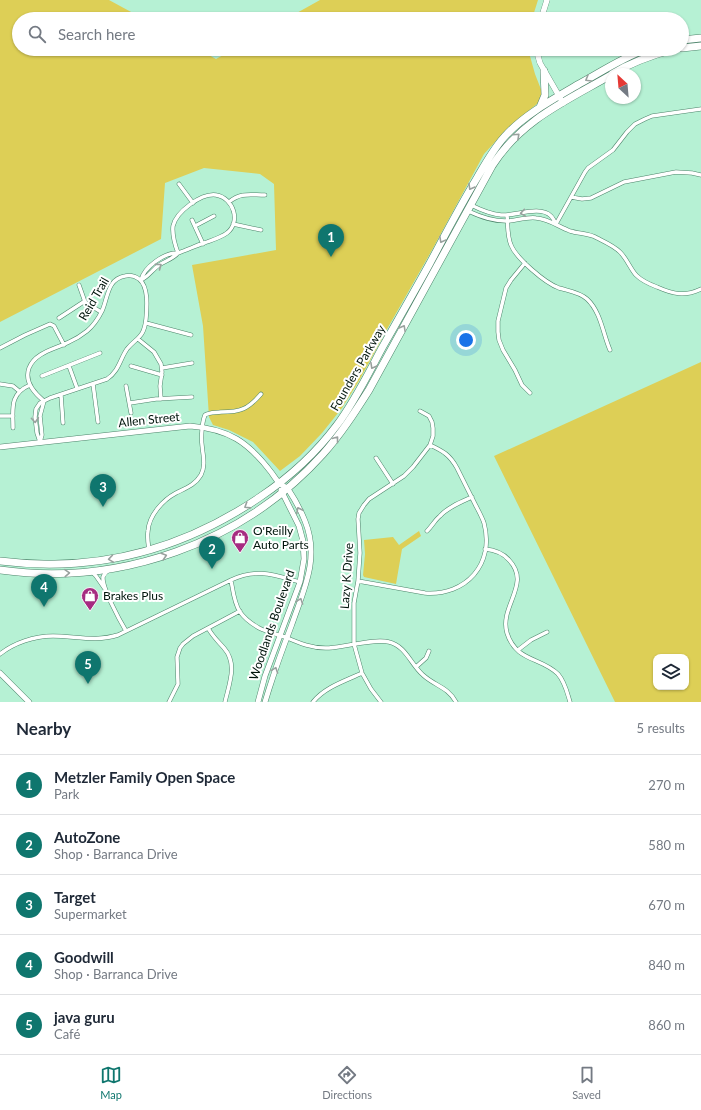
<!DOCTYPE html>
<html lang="en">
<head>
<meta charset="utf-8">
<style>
	:root { --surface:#fff; --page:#f6f6f7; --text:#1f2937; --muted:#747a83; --line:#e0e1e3; --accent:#0f766e }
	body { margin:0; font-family:Lato,sans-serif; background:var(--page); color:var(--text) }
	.controls { position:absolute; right:12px; bottom:12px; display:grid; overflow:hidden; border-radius:8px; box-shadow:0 1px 3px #0004 }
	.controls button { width:36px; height:36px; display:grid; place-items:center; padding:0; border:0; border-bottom:1px solid var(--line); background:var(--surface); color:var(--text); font:20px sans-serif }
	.compass { position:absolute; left:605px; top:68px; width:36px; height:36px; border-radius:50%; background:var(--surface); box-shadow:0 1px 3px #0004; rotate:334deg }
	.you { position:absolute; left:466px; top:340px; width:14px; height:14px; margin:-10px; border:3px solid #fff; border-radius:50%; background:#1a73e8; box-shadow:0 0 0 6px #1a73e833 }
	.badge { display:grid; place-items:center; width:26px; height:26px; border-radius:50%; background:var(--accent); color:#fff; font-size:13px; font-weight:700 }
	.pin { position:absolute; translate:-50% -33px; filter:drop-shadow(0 1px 2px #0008) }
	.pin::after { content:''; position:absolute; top:21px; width:14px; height:12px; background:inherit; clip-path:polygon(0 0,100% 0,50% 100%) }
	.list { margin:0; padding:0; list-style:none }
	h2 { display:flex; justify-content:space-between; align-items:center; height:52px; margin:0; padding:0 16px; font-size:17px }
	h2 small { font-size:13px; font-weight:400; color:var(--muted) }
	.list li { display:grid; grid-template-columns:26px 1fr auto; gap:12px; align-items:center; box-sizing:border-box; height:60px; padding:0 16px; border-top:1px solid var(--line) }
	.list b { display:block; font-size:15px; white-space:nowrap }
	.list p { margin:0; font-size:13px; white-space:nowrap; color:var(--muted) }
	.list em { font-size:13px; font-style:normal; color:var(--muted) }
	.icon { flex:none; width:22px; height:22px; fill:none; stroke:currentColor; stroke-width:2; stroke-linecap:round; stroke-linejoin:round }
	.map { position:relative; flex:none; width:701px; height:702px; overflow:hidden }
	.search { position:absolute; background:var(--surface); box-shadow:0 1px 3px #0004; left:12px; right:12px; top:12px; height:44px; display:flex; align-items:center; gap:10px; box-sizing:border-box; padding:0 14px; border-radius:22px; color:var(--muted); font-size:15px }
	.sheet { height:352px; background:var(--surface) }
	nav { display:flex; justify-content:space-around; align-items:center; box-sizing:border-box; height:56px; border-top:1px solid var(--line); background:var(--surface); font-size:11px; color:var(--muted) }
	nav a { display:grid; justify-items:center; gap:2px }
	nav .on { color:var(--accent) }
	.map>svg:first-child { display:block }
</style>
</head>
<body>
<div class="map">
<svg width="701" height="702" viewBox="0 0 701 702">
	<rect width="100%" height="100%" fill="#b6f1d4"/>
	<path fill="#ddcf56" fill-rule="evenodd" d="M0,0H109L144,19H19V49H198L216,59L234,49H528L535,74L542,92L538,103L506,130L484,154L432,250L386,331L359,381L342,408L322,433L300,456L280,471L253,442L229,430L213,425L209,417L203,326L192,265L276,250L274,184L260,174L204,168L165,183L161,239L0,322Z
		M320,0H538L532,19H286Z
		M701,362V702H615L494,456ZM656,657H686V687H656Z
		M419,531L421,536L402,549L396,584L364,577L363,575L365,554L364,540L393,537L399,545Z"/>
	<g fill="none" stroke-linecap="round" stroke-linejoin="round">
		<defs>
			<path id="street" d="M179,184L193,203
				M571,197L582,199L591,198L624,182L676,172L692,173L701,175
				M229,202C241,192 250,195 265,195
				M471,205C481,210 490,214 501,215C515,216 540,205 551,216C553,218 555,222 556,224
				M468,211C481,217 494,222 509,221C518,220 527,217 536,218C549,219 559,227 570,231C579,234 589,233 597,238C605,242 614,246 620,252C627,259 630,268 636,275C642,281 649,284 657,287C673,294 684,297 701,289
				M507,215C508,225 507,236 511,245C516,258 545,283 559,288C569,291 579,292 587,299C601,312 603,334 610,350
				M192,220L203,244
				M233,224L261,230
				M556,224L585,172L588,168L613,150L627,132L635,124L645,119L652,116L701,109
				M195,226L214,216
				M525,263L511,280L506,288L498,321V332L499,340L503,350L515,370L522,385L530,393
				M141,280C148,277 152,270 159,265C165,261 173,259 178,253C187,250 195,246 204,243C212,240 220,238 227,233C241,222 234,198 216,195C201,193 176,212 173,226C172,235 175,245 178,253
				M141,280C144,267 165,252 178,253
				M79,285L85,302L101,312
				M59,318L85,301
				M146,323L191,335
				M138,339L154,352L161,364L162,372L160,386L161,399
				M0,348L25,335L50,324L54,326L64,345
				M69,366L77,388
				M131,366L162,375
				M162,368L192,363
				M42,376L100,353
				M0,384L13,386L19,391
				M93,384L98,422
				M126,386L131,413
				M61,395L63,423
				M130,403L156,399L192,397
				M0,416H13
				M13,428C13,409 9,394 30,385
				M40,442L37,433L35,417L36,409L40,403L50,398L107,379C119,371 120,359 127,349C137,337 144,338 146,319C147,308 149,287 139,279C135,276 130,275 125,276C107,279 108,298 102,311C98,319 93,326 87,331C82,335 76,339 69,342C56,349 35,352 29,368C24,382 34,393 44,401
				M40,442L42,435L40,416L44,401
				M376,458L393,484
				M427,531C432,526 435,520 440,516C448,507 461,502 472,497
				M485,549C495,550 503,553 509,560C532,584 499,606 507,633C516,662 541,657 558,674C565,682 567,692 570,702
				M149,550C148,543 147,538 148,531C149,515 163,500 176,493C186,488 195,485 201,475C206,465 203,456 202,445C201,437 202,422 205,415C210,412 216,413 221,412C241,412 248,409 261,394
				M109,570C106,572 104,574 103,577C102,588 120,621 126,631
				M92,572L96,576L105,589
				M231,580C233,591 234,603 240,612C245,619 252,624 259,628C267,632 276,634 285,637C299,643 313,649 329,648C346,647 375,638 389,642C406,646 411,665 423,675C435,686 448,687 456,702
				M358,581L425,593C466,596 495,564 484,523C482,517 478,510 475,504C469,492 463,480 457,468C450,455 443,451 430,445
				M208,628C213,637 218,641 224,648C238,664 229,684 225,702
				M518,650L531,640L547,632
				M0,654C14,643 34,636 53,636C75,636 96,642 118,635L231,580C257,568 274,575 300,582
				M416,667L426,658L429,651
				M169,702L178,684L177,657L180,648L183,644L193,636L240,611
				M313,702C325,687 345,681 362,673
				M381,702L371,689L362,673L354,644V603L358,581L360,553L358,519L359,513L364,505L369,499L404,476L413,467L430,445L433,436V428L432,422L429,416L420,411"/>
			<path id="secondary" d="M0,447L190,426C229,429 248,442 271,472C274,476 277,481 280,484C283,486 286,487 288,489C294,498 301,511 305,521C320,558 304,589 292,624C284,645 276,667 269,689L265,702
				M0,673L29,702
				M258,702L265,676L300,582L304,559L303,541L299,526L281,490"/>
			<path id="primary" d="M541,19L547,0
				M536,49L540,63L563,103"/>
			<path id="highway" d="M682,40L701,38
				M682,48L701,46
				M612,74C632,62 652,55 674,49
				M540,107L545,95L544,71
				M0,561C94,573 182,550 260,497C290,477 316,453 337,425C355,401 368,374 382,348C398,320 414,292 430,263C445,235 460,206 477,178C486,163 494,147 507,134C527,113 554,99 579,84C601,72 622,58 646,49
				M0,570C119,587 243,543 323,454C341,434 355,412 369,390L492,166C521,120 566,101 611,75"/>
		</defs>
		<use href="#street" stroke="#4c846a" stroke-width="4.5"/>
		<use href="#secondary" stroke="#4c846a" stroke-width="6"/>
		<use href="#primary" stroke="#4c846a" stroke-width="6"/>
		<use href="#highway" stroke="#4c846a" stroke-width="8"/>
		<use href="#street" stroke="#fff" stroke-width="3.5"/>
		<use href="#secondary" stroke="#fff" stroke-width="5"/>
		<use href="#primary" stroke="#fff" stroke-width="5.5"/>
		<use href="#highway" stroke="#fff" stroke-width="7"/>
	</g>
	<defs><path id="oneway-chevron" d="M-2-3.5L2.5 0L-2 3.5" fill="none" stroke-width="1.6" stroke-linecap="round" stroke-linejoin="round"/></defs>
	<g stroke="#99a19e">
		<use href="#oneway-chevron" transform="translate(588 79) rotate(150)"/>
		<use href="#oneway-chevron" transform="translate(517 136) rotate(-43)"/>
		<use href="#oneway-chevron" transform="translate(471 187) rotate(120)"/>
		<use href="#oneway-chevron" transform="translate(523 213) rotate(171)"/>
		<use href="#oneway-chevron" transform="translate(442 240) rotate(118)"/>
		<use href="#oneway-chevron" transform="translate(159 266) rotate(-37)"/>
		<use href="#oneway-chevron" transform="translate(403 328) rotate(-61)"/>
		<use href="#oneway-chevron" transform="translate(373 366) rotate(119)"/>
		<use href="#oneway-chevron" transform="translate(35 420) rotate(86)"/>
		<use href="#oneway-chevron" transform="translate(336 439) rotate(-52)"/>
		<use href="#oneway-chevron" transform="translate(247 506) rotate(148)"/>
		<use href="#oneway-chevron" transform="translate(299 510) rotate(-117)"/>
		<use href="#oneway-chevron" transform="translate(164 556) rotate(-18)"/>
		<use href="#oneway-chevron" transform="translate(111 559) rotate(171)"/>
		<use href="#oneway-chevron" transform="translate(67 573) rotate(-3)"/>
		<use href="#oneway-chevron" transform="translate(300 601) rotate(-70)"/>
		<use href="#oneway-chevron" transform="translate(275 670) rotate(-70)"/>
	</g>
	<defs>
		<symbol id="shop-pin" viewBox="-11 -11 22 30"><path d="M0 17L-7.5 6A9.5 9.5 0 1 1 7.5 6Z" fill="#a62c81" stroke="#fff"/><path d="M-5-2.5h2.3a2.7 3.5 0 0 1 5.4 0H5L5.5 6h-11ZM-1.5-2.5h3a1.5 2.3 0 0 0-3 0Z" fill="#fff"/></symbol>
	</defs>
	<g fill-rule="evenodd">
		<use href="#shop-pin" x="230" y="528" width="20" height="27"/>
		<use href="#shop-pin" x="80" y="586" width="20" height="27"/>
	</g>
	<g text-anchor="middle" stroke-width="4" stroke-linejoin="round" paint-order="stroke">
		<g font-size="12" fill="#01150c" stroke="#fff">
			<text transform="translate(94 299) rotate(-60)" y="4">Reid Trail</text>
			<text transform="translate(358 368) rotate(-60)" y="4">Founders Parkway</text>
			<text transform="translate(149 420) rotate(-6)" y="4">Allen Street</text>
			<text transform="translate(347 576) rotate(-86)" y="4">Lazy K Drive</text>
			<text transform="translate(272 625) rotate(-71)" y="4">Woodlands Boulevard</text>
		</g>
		<g font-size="12" fill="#01150c" stroke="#fff" text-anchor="start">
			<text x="253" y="535">O'Reilly<tspan x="253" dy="14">Auto Parts</tspan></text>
			<text x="103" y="600">Brakes Plus</text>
		</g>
	</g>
</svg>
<div class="controls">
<button><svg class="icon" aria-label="layers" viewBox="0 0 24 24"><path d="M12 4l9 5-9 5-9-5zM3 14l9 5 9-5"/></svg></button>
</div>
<svg class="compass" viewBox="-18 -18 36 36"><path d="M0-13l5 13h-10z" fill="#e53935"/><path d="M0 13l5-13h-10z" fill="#747a83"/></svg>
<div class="you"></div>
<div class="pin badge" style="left:331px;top:257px">1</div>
<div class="pin badge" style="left:212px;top:569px">2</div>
<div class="pin badge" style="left:103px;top:507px">3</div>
<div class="pin badge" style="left:44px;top:607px">4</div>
<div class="pin badge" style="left:88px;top:684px">5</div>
<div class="search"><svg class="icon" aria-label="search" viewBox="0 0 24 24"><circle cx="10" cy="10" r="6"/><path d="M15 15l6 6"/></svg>Search here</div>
</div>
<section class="sheet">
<h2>Nearby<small>5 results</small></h2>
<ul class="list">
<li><span class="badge">1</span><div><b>Metzler Family Open Space</b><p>Park</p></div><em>270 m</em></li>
<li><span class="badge">2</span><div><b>AutoZone</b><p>Shop · Barranca Drive</p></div><em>580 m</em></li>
<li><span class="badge">3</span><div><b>Target</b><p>Supermarket</p></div><em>670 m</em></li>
<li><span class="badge">4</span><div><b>Goodwill</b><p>Shop · Barranca Drive</p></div><em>840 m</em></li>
<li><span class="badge">5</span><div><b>java guru</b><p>Café</p></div><em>860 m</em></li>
</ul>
</section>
<nav>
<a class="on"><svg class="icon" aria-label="map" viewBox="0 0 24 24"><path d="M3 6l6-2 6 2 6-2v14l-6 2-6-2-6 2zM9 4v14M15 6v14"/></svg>Map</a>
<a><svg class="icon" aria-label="directions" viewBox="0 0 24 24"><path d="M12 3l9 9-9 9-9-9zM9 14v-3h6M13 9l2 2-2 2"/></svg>Directions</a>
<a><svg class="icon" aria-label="saved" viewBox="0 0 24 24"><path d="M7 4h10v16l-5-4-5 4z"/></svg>Saved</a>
</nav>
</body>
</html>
